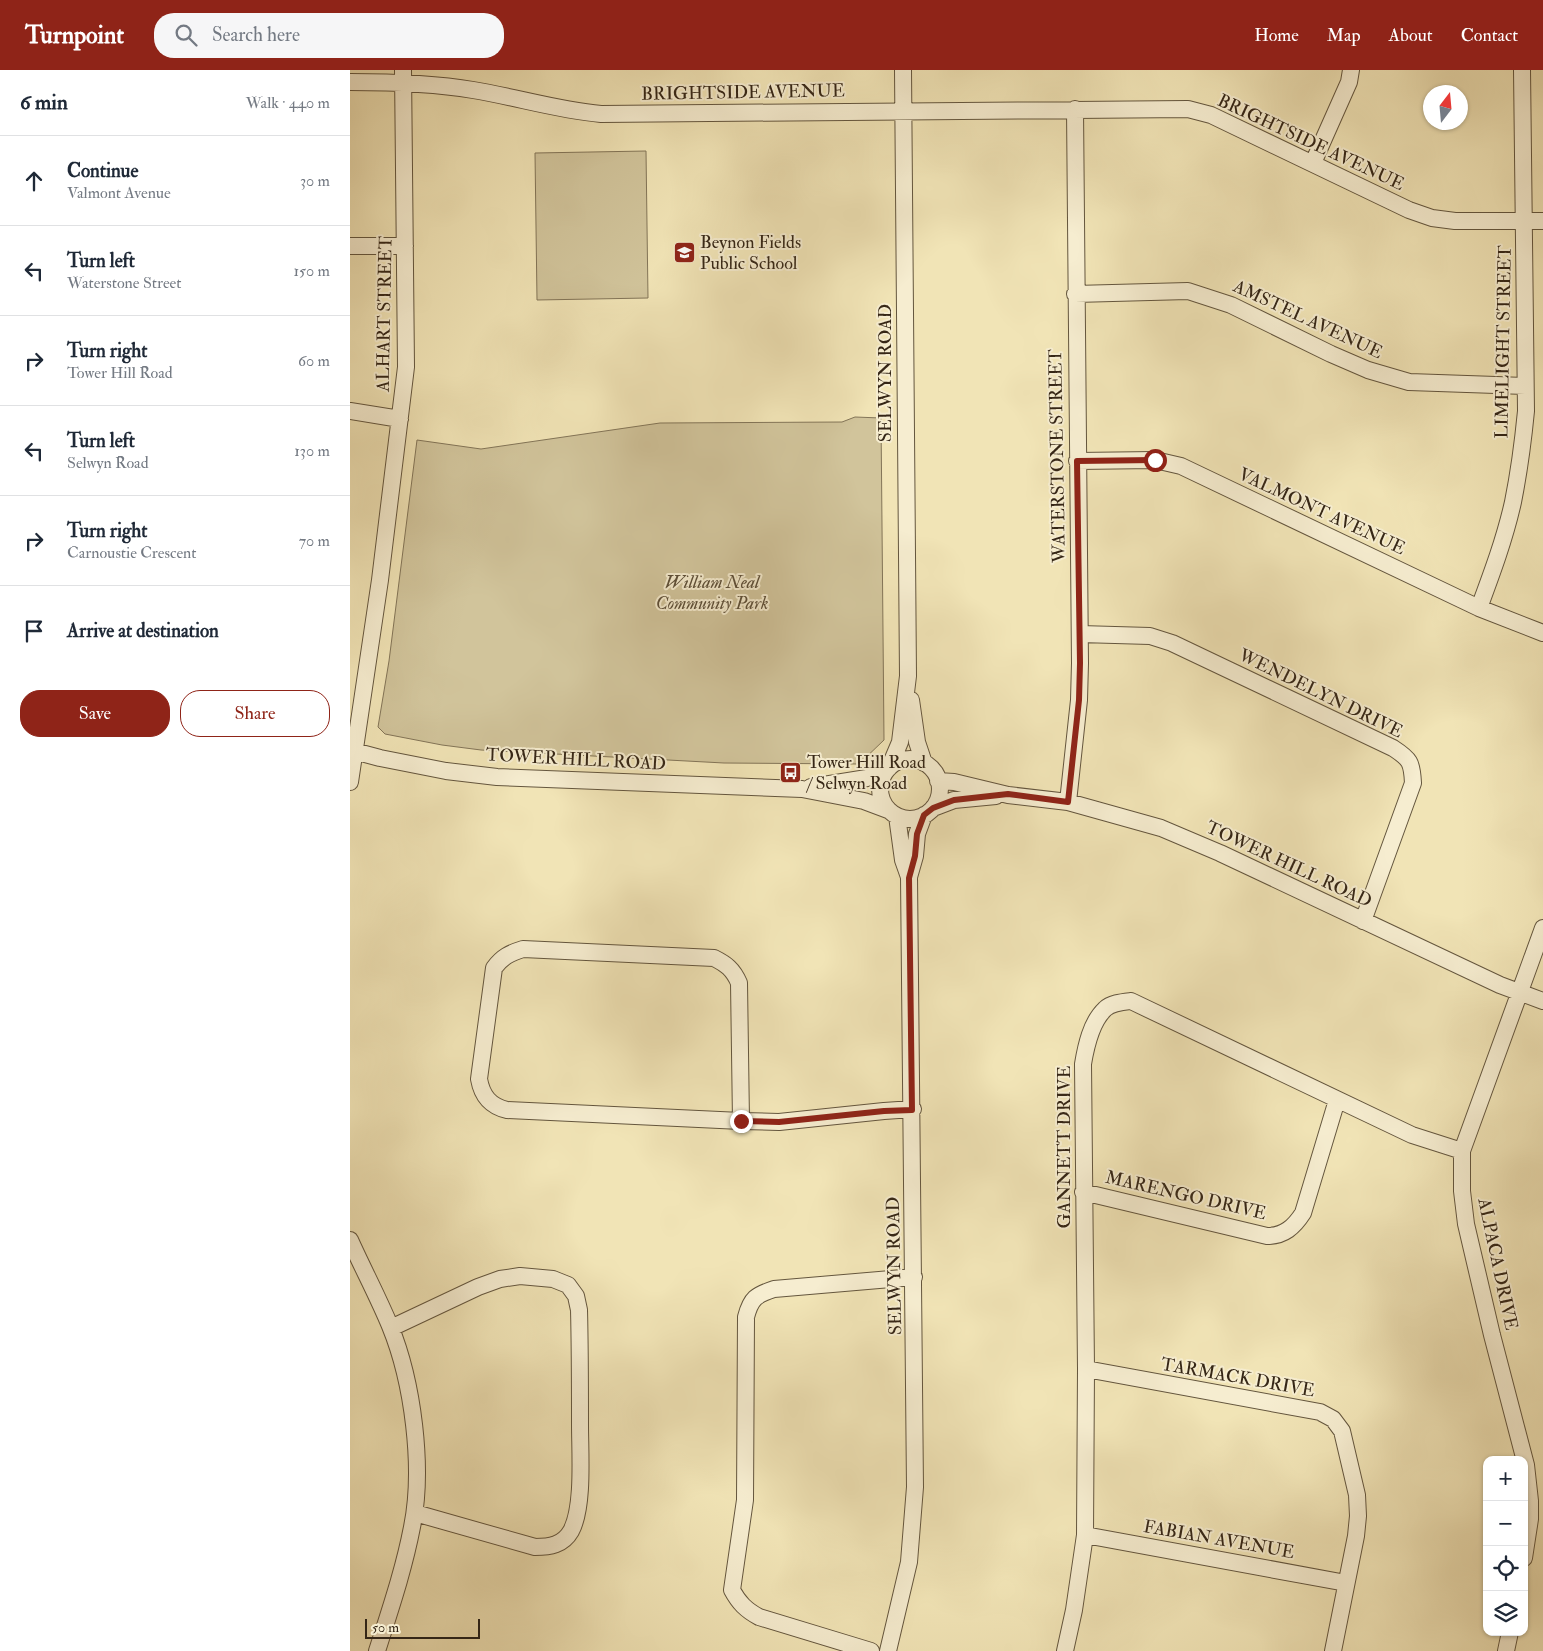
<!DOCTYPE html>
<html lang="en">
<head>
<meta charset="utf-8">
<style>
	:root { --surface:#fff; --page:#f6f6f7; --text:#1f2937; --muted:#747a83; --line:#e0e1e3; --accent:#8f2418 }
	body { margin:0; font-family:"IM FELL Double Pica",serif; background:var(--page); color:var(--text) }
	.controls { position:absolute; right:15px; bottom:15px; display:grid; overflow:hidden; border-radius:10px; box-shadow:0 1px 4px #0004 }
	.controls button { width:45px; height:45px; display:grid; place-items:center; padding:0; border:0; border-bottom:1px solid var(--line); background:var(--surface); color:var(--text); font:25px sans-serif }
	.compass { position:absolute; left:1073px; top:15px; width:45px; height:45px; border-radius:50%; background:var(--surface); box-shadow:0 1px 4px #0004; rotate:16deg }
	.scale { position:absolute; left:15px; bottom:12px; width:115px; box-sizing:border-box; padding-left:5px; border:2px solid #352616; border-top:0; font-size:14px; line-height:18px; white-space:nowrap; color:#352616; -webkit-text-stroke:4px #f6edd0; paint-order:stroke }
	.stop { position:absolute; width:15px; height:15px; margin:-11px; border:4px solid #8f2418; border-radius:50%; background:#fff }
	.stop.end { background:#8f2418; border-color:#fff; box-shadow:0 1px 5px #0008 }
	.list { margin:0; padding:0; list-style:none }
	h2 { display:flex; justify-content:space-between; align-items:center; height:65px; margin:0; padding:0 20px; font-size:21px }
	h2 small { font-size:16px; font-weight:400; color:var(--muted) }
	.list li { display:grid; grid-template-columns:32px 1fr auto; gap:15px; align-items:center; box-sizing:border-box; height:90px; padding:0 20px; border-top:1px solid var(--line) }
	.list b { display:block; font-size:19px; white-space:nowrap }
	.list p { margin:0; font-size:16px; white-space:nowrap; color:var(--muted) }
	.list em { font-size:16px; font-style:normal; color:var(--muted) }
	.actions { display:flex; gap:10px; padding:15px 20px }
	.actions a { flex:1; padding:11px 0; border:1px solid var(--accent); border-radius:20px; text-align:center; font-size:18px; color:var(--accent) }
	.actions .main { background:var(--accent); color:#fff }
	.icon { flex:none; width:28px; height:28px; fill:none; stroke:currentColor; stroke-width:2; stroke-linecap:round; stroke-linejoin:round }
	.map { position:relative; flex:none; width:1193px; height:1581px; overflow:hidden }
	header { display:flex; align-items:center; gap:30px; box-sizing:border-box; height:70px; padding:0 25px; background:var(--accent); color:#fff }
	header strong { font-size:24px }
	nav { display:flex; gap:28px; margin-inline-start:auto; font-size:18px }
	.search { width:350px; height:45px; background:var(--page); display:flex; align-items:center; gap:12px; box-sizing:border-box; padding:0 18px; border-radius:20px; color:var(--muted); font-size:19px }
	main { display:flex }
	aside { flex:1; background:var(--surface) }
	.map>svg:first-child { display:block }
</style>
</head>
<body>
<header>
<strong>Turnpoint</strong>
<div class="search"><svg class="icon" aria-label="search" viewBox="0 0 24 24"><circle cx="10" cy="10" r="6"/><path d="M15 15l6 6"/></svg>Search here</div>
<nav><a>Home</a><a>Map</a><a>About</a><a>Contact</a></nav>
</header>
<main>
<aside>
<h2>6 min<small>Walk · 440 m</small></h2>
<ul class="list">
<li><svg class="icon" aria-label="ahead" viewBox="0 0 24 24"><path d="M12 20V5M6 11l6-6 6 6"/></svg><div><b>Continue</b><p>Valmont Avenue</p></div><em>30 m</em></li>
<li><svg class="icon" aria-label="left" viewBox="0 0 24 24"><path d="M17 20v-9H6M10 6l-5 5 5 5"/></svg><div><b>Turn left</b><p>Waterstone Street</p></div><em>150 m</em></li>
<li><svg class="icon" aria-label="right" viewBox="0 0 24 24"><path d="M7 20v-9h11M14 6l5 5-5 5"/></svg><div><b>Turn right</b><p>Tower Hill Road</p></div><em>60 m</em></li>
<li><svg class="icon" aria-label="left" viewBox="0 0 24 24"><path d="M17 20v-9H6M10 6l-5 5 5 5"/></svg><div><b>Turn left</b><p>Selwyn Road</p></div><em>130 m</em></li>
<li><svg class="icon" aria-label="right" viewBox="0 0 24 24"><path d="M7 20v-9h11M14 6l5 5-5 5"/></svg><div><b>Turn right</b><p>Carnoustie Crescent</p></div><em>70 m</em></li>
<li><svg class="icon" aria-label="arrive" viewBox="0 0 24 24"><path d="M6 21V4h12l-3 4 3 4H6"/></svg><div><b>Arrive at destination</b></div></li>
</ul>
<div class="actions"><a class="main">Save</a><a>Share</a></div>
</aside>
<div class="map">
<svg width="1193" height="1581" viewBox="0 0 1193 1581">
	<rect width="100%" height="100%" fill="#f1e4b6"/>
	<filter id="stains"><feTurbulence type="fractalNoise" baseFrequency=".004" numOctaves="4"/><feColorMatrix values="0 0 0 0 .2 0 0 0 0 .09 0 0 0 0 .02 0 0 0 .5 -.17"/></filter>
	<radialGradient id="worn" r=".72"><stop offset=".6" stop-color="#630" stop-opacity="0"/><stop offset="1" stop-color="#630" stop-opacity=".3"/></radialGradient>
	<path fill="#d1c49b" stroke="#837558" d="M296,81L298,228L187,230L185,83Z
		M505,347L531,348L534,670L509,694L374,693L131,680L92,675L35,664L28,657L39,591L67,370L131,379L310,353L492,352Z"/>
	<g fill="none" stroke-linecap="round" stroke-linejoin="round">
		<defs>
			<path id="minor" d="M0,12C41,12 82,13 123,20C166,27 207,40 251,44L838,39L861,45L1059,140L1082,148L1105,151H1193
				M963,93L999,12L1001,0
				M0,176H55
				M725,224L838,221L881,235L981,284L1018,300L1059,312L1175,316
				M0,341L50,349
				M727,391L805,390L831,396L1129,538L1193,563
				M1129,538C1142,503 1155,468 1163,432C1169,402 1173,372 1176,341L1172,0
				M730,564L800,566L822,573L1043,678C1060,689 1062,692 1063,713L1013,851
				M561,630L567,672L574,693
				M0,680L30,688L96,701L147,707L452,719L514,731L538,740
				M530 719a30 30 0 1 1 60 0a30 30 0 1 1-60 0Z
				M539,698L550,672L558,606L553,0
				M588,711L604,712L658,725L718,732L811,758L870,783L1150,915L1193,931
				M0,712L30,510L56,297L53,0
				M461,717L517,708L536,701
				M718,732L729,630L730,593L725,39
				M583,738L604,730L646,726
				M547,746L553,790L559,807
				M391,1051L389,913C383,899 376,894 364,888L173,879C160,883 152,887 144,898L129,1009C132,1026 140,1036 157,1040L391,1051L429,1052L534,1041L563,1039
				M733,1122L917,1166C934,1166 944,1157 953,1143L987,1030
				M0,1170C13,1199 28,1227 40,1256C63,1312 74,1398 62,1457C54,1499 40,1540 27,1581
				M41,1258L128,1217L150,1209L170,1206L203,1209L218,1215L226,1226L229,1240C230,1278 230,1317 230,1355C230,1383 234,1437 221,1461C213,1475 200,1477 185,1477L65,1443
				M736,1299L970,1342L983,1349L992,1361L1007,1425L1008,1446L1006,1466L983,1581
				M735,1465L996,1513
				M1174,1488L1180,1449V1431L1176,1395L1142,1265L1116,1154L1112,1121V1081L1193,858
				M521,1581L409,1547C396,1540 389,1533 382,1520L395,1430L396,1247C401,1228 406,1225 424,1219L564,1207
				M538,1581L559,1492L565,1417L559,807L565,786L567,764L574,745
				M715,1581L724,1540L735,1465L736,1299L733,994C736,976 741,952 755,939C761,933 772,932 781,931L1062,1065L1112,1081
				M1156,1581L1160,1562"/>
		</defs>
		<use href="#minor" stroke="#64563e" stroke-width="18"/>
		<use href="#minor" stroke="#f6edd0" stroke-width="16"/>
	</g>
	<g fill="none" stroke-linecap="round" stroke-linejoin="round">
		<path stroke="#8f2418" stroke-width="6" d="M391,1051L429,1052L534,1041L562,1040L559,808L565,786L567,764L574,745L583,738L604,730L658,724L718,732L729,630L730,593L727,391L805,390"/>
	</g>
	<defs>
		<symbol id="school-square" viewBox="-11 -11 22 22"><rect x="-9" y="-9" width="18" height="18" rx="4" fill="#8f2418" stroke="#f6edd0"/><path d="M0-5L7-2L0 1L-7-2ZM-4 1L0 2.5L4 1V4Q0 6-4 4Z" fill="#fff"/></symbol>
		<symbol id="bus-square" viewBox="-11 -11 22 22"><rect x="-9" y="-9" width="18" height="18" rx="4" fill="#8f2418" stroke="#f6edd0"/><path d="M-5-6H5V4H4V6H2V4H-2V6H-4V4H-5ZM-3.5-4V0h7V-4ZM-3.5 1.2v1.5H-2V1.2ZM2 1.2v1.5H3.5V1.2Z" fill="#fff"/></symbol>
	</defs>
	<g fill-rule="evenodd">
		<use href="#school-square" x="322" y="170" width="25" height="25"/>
		<use href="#bus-square" x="428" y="690" width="25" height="25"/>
	</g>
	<g text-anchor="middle" stroke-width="4" stroke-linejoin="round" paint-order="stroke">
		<g font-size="18" fill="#352616" stroke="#f6edd0">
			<text transform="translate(393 22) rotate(-1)" y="6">BRIGHTSIDE AVENUE</text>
			<text transform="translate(961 72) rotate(25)" y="6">BRIGHTSIDE AVENUE</text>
			<text transform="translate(34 244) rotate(-89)" y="6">ALHART STREET</text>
			<text transform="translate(958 249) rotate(25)" y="6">AMSTEL AVENUE</text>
			<text transform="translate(1153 272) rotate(-89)" y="6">LIMELIGHT STREET</text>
			<text transform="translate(535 303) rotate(-90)" y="6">SELWYN ROAD</text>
			<text transform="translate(707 386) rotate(-91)" y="6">WATERSTONE STREET</text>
			<text transform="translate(972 441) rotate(25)" y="6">VALMONT AVENUE</text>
			<text transform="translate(971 623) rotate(26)" y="6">WENDELYN DRIVE</text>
			<text transform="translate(226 689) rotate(3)" y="6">TOWER HILL ROAD</text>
			<text transform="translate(939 794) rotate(25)" y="6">TOWER HILL ROAD</text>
			<text transform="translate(714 1077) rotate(-90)" y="6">GANNETT DRIVE</text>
			<text transform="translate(836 1125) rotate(13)" y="6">MARENGO DRIVE</text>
			<text transform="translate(1148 1194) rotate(78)" y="6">ALPACA DRIVE</text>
			<text transform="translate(544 1196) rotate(-91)" y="6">SELWYN ROAD</text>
			<text transform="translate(888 1307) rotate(10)" y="6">TARMACK DRIVE</text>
			<text transform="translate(869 1469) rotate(10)" y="6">FABIAN AVENUE</text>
		</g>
		<g font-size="18" fill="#352616" stroke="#f6edd0" text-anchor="start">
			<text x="350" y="178">Beynon Fields<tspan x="350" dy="21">Public School</tspan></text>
			<text x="457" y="698">Tower Hill Road<tspan x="457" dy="21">/ Selwyn Road</tspan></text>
		</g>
		<g font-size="18" font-style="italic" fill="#5c4e37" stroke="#f6edd0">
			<text x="362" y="518">William Neal<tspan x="362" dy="21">Community Park</tspan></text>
		</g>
	</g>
	<rect width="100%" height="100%" filter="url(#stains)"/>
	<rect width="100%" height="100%" fill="url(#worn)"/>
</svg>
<div class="controls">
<button>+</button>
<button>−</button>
<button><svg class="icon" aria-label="locate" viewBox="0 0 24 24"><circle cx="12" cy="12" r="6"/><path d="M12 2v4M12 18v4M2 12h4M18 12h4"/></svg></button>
<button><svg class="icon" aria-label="layers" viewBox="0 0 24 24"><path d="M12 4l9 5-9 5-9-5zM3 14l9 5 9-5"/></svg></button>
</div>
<svg class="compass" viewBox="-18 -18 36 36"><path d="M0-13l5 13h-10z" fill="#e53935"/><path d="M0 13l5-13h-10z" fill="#747a83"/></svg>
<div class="scale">50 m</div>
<div class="stop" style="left:805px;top:390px"></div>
<div class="stop end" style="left:391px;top:1051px"></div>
</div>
</main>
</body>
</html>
